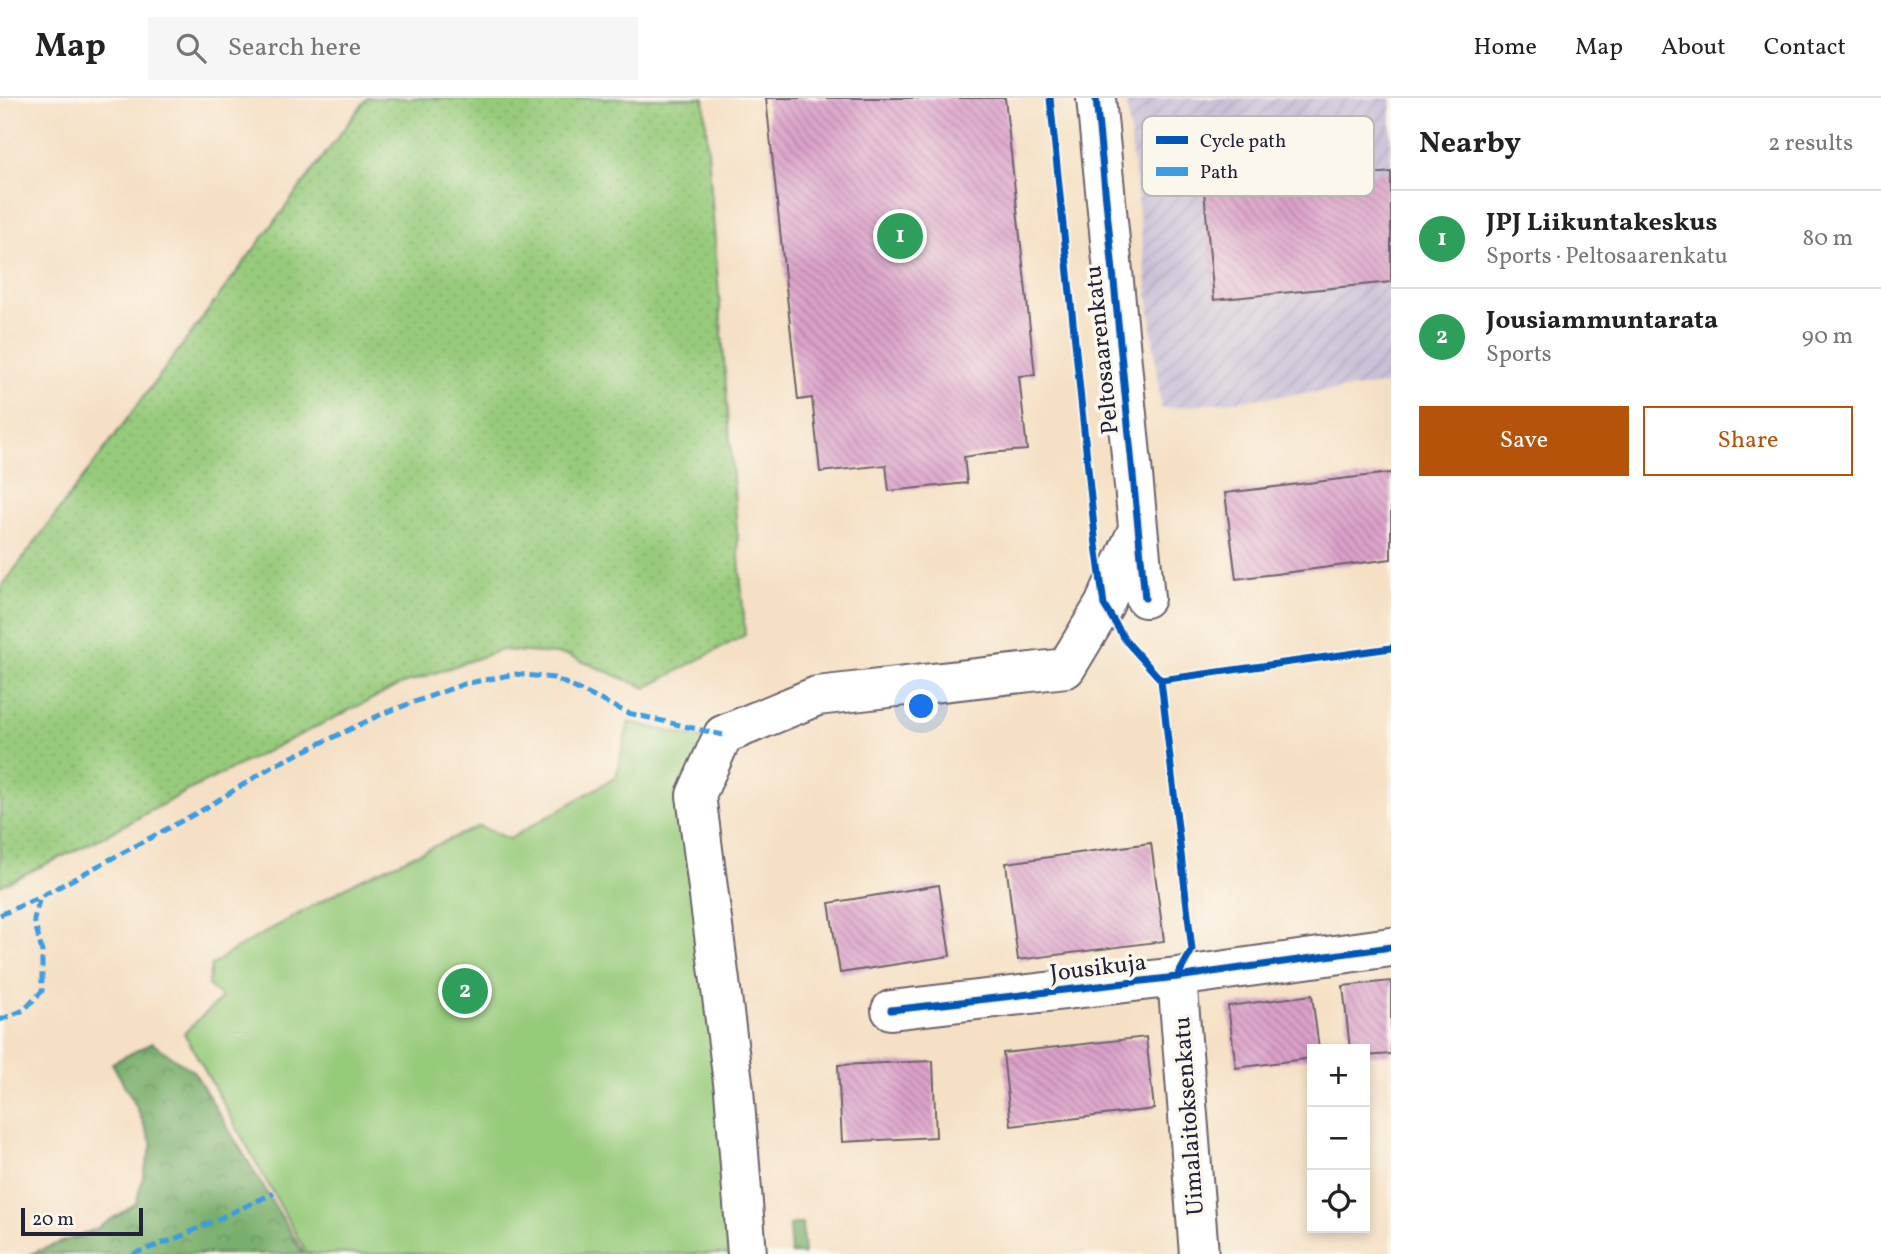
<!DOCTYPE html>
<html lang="en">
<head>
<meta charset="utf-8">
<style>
	:root { --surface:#fff; --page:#f6f6f6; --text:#222; --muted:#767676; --line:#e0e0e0; --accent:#b45309 }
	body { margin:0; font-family:Vollkorn,serif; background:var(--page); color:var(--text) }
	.controls { position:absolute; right:21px; bottom:21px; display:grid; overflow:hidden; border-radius:0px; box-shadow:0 4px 10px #0003 }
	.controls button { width:63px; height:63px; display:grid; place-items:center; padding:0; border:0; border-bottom:2px solid var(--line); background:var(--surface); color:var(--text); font:35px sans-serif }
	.scale { position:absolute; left:21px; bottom:18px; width:122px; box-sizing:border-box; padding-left:7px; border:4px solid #22223b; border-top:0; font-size:19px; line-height:24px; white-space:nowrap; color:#22223b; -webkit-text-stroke:5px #fbf7ec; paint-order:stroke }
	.you { position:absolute; left:922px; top:609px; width:24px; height:24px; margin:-18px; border:5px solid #fff; border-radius:50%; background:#1a73e8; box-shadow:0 0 0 10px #1a73e833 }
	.badge { display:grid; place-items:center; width:46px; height:46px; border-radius:50%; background:var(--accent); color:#fff; font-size:23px; font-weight:700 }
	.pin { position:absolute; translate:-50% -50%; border:4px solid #fff; box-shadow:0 2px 7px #0006 }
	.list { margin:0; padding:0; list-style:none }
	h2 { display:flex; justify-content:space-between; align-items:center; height:91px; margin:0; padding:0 28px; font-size:30px }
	h2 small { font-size:23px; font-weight:400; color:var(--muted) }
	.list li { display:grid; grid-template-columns:46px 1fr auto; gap:21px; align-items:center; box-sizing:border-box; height:98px; padding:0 28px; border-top:2px solid var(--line) }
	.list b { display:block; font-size:26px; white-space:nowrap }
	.list p { margin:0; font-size:23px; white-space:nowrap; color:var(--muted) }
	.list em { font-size:23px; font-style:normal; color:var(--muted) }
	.actions { display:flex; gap:14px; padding:21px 28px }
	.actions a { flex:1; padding:16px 0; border:2px solid var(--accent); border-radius:0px; text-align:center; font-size:24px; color:var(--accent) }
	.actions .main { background:var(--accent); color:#fff }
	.icon { flex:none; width:38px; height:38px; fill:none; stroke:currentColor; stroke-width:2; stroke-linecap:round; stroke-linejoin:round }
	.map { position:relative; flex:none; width:1391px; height:1156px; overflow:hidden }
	header { display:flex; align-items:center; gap:42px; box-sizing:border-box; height:98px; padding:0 35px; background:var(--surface); border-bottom:2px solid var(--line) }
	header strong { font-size:33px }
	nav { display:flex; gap:38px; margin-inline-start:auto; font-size:24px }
	.search { width:490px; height:63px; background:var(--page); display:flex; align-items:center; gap:18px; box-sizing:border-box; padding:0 24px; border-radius:0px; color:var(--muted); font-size:26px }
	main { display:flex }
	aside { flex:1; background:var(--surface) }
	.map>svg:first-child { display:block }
</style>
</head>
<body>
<header>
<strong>Map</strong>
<div class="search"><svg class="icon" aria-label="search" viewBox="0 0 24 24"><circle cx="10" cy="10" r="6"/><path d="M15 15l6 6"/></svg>Search here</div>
<nav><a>Home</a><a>Map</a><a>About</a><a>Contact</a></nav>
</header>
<main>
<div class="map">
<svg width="1391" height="1156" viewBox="0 0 1391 1156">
	<defs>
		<pattern id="industrial-furrows" width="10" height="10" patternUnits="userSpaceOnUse" patternTransform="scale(1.75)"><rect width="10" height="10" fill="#c9bfd7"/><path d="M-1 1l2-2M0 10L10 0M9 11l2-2" fill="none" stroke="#aca4b9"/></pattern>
		<pattern id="grass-dots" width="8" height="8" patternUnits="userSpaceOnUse" patternTransform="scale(1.75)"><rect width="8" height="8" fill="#97cb7c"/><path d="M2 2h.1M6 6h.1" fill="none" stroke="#82ae6c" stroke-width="1.8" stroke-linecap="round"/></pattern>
		<pattern id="forest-crowns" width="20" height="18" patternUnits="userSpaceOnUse" patternTransform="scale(1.75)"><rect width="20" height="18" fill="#79af6c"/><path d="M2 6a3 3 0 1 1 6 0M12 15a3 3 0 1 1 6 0" fill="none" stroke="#638e5a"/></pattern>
		<pattern id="building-back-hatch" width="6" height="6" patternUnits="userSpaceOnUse" patternTransform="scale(1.75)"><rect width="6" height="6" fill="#dba0c9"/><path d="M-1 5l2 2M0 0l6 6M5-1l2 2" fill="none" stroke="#b182a4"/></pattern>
	</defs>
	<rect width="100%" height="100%" fill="#fbf7ec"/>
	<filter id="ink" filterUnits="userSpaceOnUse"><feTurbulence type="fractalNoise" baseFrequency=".0143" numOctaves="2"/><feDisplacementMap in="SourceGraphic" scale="14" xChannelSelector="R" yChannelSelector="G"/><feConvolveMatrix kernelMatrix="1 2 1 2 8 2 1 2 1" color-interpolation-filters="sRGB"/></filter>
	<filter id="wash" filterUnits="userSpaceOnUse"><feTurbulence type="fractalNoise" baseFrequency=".00686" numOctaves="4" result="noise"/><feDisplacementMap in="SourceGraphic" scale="28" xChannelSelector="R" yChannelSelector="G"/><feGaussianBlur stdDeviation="1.57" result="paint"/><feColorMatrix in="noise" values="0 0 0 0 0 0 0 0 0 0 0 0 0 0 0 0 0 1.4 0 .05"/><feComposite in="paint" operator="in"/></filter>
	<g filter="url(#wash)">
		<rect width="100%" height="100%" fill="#f5e0c5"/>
		<path fill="url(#industrial-furrows)" d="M1126,0H1391V286L1161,311Z"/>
		<path fill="url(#grass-dots)" stroke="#5c765c" stroke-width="2" d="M367,0H704L745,537L646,590L567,557L501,552L400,587L191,691L97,742L0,788V491Z"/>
		<path fill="url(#forest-crowns)" stroke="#4e6854" stroke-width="2" d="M152,945L194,974L304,1156H30L96,1131L136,1105L152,1046L137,1010L112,965Z
			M802,1125L804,1156H791L789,1127Z"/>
		<path fill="#97cb7c" stroke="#5c765c" stroke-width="2" d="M629,624L702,641L735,1156H307L184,935L222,900L208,887L211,868L234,852L361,781L479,728L509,741L616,679Z"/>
		<g id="blocks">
			<path fill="url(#building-back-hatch)" d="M766,0H1005L1035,277L1019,278L1027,352L988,355L964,359L967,385L889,393L886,367L820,374L812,300L798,302Z
				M1391,74V184L1214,202L1204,93Z
				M1391,375V461L1236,481L1225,395Z
				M1151,745L1164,843L1018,862L1006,765Z
				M939,787L950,858L840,875L829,805Z
				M1391,883V956L1365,958V951H1350L1343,888Z
				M1312,897L1319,951H1312V960L1236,970L1228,908Z
				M1146,939L1154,1011L1011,1028L1003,955Z
				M933,963L936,1039L842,1044L838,967Z"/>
		</g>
	</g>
	<g filter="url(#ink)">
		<use href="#blocks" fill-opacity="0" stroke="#6c646b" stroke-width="2"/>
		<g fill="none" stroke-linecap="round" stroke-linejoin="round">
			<defs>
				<path id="minor" d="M1096,0L1145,500
					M1177,879L1199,1156
					M891,912L1177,879L1391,849
					M747,1156L734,992L696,697L723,637L817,598L1066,570L1104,507L1138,431"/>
			</defs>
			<use href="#minor" stroke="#6c646b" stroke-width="42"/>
			<use href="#minor" stroke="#fff" stroke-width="38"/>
			<path stroke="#3c9ce2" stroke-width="5" stroke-dasharray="10 5" stroke-linecap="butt" d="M0,817L40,799
				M0,922L24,912L42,893V854L34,821L40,799L204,711L273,668L384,615L464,586L515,576L554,580L628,615L723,637
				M133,1156L175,1141L274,1095"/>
			<defs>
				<path id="cycleway" d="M1050,0L1095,439L1104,507L1126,543L1161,582L1192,852L1177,879
					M1096,0L1145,500
					M1161,582L1391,550
					M891,912L1177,879L1391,849"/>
			</defs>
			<use href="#cycleway" stroke="#fbf7ec" stroke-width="11"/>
			<use href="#cycleway" stroke="#0057b8" stroke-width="7"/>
		</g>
	</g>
	<g text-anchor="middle" stroke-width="7" stroke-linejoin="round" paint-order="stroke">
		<g font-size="24" fill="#22223b" stroke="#fbf7ec">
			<text transform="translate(1101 252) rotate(-96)" y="8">Peltosaarenkatu</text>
			<text transform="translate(1098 869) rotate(-7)" y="8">Jousikuja</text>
			<text transform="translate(1188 1018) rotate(-94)" y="8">Uimalaitoksenkatu</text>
		</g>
	</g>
	<rect x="1142" y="18" width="232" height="80" rx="10" fill="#fbf7ec" stroke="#bab7b7" stroke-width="2"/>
	<rect x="1156" y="38" width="32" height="8" fill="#0057b8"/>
	<rect x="1156" y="69" width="32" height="9" fill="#3c9ce2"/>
	<g font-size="19" fill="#22223b">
		<text x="1200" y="49">Cycle path</text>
		<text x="1200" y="80">Path</text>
	</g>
</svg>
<div class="controls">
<button>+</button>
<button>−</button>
<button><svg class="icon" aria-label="locate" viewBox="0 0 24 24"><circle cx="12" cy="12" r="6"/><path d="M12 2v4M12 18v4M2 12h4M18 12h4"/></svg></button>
</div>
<div class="scale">20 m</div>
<div class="you"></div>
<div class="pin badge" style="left:900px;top:138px;background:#2e9e5b">1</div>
<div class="pin badge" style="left:465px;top:893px;background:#2e9e5b">2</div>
</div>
<aside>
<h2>Nearby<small>2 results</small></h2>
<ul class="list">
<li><span class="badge" style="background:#2e9e5b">1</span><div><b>JPJ Liikuntakeskus</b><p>Sports · Peltosaarenkatu</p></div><em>80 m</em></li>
<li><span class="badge" style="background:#2e9e5b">2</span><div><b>Jousiammuntarata</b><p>Sports</p></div><em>90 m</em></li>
</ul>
<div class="actions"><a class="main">Save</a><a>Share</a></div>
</aside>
</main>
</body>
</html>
